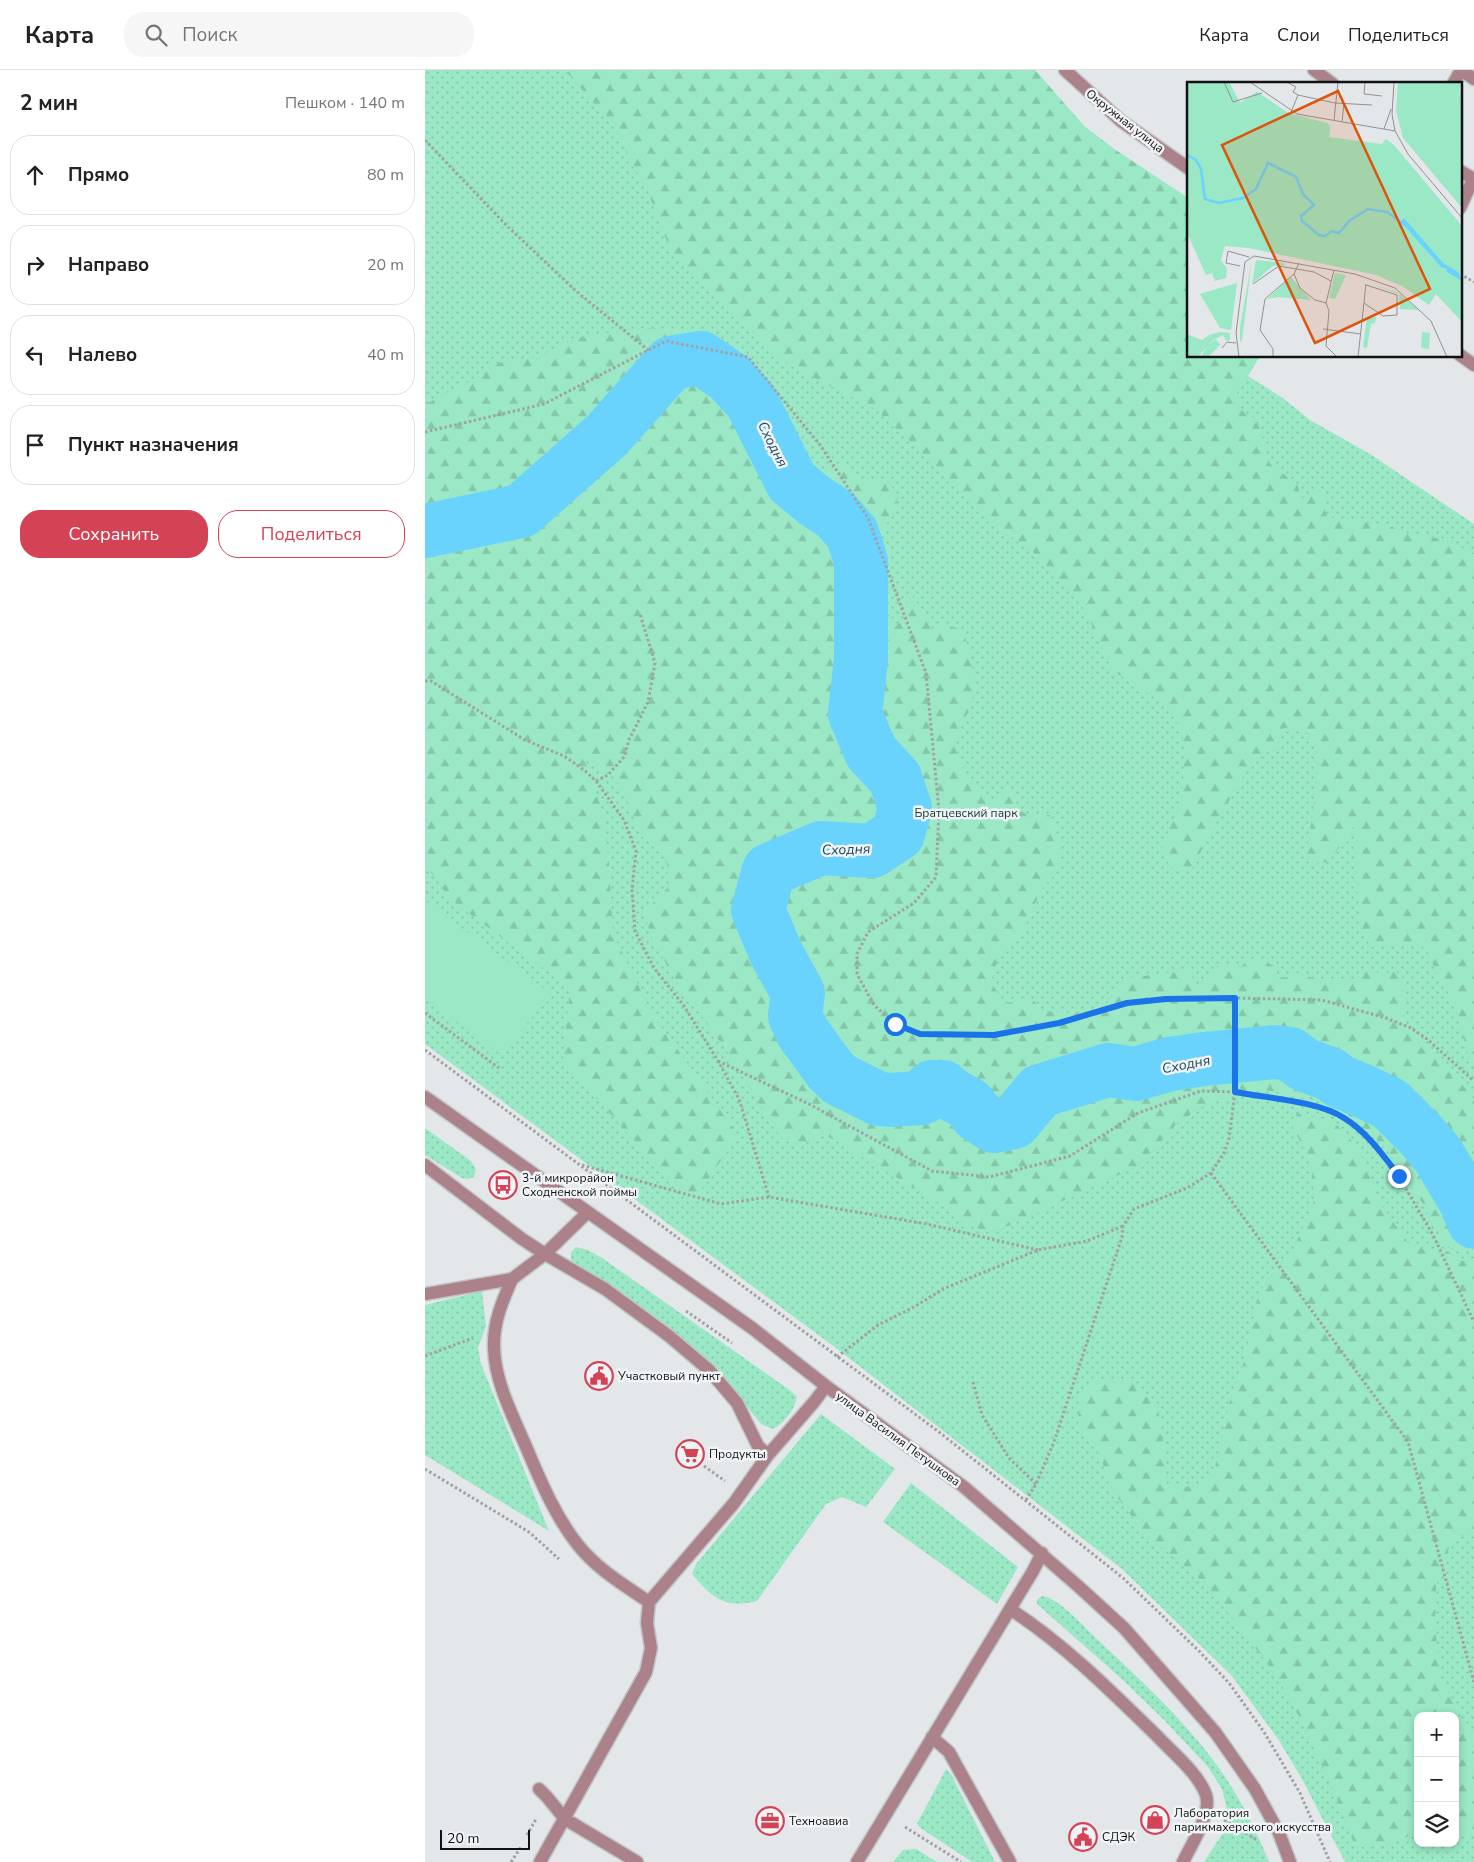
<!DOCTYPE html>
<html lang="ru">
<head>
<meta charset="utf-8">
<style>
	:root { --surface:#fff; --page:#f6f6f6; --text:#222; --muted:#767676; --line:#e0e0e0; --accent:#d44355 }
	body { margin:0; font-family:"Nunito Sans",sans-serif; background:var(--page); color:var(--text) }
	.controls { position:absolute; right:15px; bottom:15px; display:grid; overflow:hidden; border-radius:10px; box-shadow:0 2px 8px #0003 }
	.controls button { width:45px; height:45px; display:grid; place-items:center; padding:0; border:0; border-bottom:1px solid var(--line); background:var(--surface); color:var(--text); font:25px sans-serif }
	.scale { position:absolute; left:15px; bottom:12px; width:90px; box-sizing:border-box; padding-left:5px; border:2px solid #111213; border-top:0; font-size:14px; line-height:18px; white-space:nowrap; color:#111213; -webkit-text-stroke:4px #f1f4f7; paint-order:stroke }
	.stop { position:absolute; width:15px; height:15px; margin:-11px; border:4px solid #1a73e8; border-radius:50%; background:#fff }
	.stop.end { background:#1a73e8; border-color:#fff; box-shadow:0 1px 5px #0008 }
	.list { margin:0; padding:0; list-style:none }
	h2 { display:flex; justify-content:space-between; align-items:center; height:65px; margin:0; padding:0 20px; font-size:21px }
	h2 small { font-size:16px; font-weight:400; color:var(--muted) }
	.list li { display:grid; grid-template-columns:32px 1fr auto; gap:15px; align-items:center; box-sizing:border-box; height:80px; margin:0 10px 10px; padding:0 10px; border:1px solid var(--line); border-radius:20px }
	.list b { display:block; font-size:19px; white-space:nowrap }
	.list em { font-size:16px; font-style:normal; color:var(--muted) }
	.actions { display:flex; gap:10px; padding:15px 20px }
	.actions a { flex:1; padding:11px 0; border:1px solid var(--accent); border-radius:20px; text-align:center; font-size:18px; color:var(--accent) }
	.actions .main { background:var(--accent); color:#fff }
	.icon { flex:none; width:28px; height:28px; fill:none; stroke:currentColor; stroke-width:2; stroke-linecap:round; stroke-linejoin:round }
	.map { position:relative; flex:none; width:1049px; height:1792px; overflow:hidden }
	header { display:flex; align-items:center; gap:30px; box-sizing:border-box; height:70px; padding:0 25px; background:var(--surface); border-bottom:1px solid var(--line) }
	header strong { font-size:24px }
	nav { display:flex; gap:28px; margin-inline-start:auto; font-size:18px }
	.search { width:350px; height:45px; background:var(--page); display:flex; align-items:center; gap:12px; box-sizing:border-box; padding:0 18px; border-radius:20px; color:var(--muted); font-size:19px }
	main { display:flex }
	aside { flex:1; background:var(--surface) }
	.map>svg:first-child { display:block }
</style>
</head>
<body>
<header>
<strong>Карта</strong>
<div class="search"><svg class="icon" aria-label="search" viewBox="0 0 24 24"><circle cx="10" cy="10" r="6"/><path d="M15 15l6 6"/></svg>Поиск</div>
<nav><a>Карта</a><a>Слои</a><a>Поделиться</a></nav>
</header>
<main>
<aside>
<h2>2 мин<small>Пешком · 140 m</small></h2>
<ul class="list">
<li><svg class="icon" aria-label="ahead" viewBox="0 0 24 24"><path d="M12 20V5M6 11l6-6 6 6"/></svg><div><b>Прямо</b></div><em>80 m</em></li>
<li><svg class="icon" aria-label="right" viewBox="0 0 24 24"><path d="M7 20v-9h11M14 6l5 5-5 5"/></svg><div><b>Направо</b></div><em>20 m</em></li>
<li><svg class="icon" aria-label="left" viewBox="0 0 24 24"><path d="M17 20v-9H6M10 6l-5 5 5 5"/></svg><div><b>Налево</b></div><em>40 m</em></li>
<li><svg class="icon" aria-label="arrive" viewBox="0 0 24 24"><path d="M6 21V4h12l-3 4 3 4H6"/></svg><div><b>Пункт назначения</b></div></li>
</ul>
<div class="actions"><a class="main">Сохранить</a><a>Поделиться</a></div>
</aside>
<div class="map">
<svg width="1049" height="1792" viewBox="0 0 1049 1792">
	<defs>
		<pattern id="grass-dots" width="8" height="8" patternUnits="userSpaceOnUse" patternTransform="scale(1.25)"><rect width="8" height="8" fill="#9ae8c5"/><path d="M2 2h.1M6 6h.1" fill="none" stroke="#84c6a8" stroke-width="1.8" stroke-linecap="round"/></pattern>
		<pattern id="forest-firs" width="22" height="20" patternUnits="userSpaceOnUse" patternTransform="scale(1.25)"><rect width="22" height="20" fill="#9ae8c5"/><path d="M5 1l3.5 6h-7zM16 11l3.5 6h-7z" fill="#84c6a8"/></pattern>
	</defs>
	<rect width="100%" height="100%" fill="#e3e7e9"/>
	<path fill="url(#grass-dots)" fill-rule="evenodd" d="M0,0H610L659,56L689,79L763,128V286H835L823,306L859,329L885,350L945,384L1049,454V1792H920L876,1707L853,1669L807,1606L697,1499L411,1278L0,974ZM993,1646H1030V1773H993Z
		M0,1058L46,1091L51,1099L49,1107L43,1109L37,1108L0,1085Z
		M151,1177L163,1180L177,1188L366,1321L372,1327C368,1342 361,1351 348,1359L336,1354L305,1316L151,1197L146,1191V1182Z
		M57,1221L61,1256L53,1278L56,1294L124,1461L0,1385V1235Z
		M396,1344L470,1399L441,1437L417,1427L401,1434L332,1531C300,1539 287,1528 267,1504L271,1494Z
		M486,1413L593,1497L572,1534L458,1452Z
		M617,1526C634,1528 657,1555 670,1567C713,1608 759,1649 794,1698C814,1726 831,1760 844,1792H779L798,1763L803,1743L797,1719L783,1697L742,1653L699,1611L612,1534V1530Z
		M521,1699L526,1704L570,1792H547L497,1759L492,1754Z
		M491,1779L512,1792H468L478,1780Z"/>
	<path fill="url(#forest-firs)" d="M140,0H610L659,56L689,79L763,128V286H835L812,321L816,340L832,350L845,394L872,414L876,427L882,430L891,421L898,422C902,430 897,439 903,447L960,455L985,464L1017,469L1049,483V997L1045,993L1030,934L1014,908L1001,878L976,874L946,877L935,858L932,813L931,752L920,771L902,792L889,793L881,785L892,717V681L882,662L859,658L851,678L830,687L790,754L766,801L745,798L737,777L757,727L760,677L748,639L688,601L660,540L613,486L555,444L520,404L450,339L364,295L246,182L223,122L187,54Z
		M216,258L245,259L275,263L301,274L330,306L346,328L377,397L396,402L417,395L426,397L434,411L460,409L474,426L454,472L465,482L460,527L470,557L479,548L484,523L491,531L508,561L518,554L538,560C544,578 551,605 548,624C546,641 534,657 531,675C528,693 555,721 569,730L579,718L590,721L591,738L606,747L625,745L634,769L635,798L616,820L598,861L574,885L566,913L581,934L605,926L617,941L674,945L700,908C722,907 743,901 764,901L773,917L782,910L791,896H817L824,889L838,890L852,898V904L856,908L862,907L869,902L897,911L927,910L943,899L957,904L970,901L979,909V956L997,976L1021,995L1049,1029V1181H1041L1021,1177L998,1134L963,1081L930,1050L890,1030L841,1020L808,1024L781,1035L752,1053L715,1095L588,1154L565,1163L541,1154L514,1133L413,1072L397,1064C377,1074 377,1078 355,1067L302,981L250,910L227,868L219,843L244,816L242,793L235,780L216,766L199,725L188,706L160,689L178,743L184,794L188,863L226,942L313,1065L266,1135L138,990L145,918L26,830L0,794V335L37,314L48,311L66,294L114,286L151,268Z
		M872,1043L910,1053L935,1080L954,1132L984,1174L1024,1182L1032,1190L1049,1192V1461L1027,1469L1011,1516L1010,1555L1016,1609L1040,1654L1049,1662V1766L1043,1765L1030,1759V1646H993V1761L972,1772L931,1778L911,1727L874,1646L851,1605L806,1546L772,1506L719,1463L690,1424L673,1382L653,1360L654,1324L673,1310L708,1311L732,1333L739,1376L742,1414L767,1417L788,1406L804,1335L819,1292L834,1221L865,1187L889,1131L886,1092L867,1056Z"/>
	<path fill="#9ae8c5" d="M0,831L125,923L78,986L0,928Z"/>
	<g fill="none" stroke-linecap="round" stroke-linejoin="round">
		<path stroke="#69d3fe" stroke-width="54" d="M0,461L96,441L182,365L246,293L276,288L304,307L326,331L367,412L390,431L410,444L427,463L436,491V589L430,644L446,682L470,708L480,738L473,764L447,781L396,778L344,800L333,840L351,883L373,923L370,946L378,963L405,1000L414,1009L454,1029L466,1030L497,1028L507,1017H518L526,1024L544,1034L552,1045L569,1056L589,1052L615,1021L683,1000L711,1004L745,994L779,989L850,982L865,984L880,995L905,1004L914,1011L938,1021L965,1034L996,1065L1013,1085L1041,1132L1049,1152"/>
		<defs>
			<path id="minor" d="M640,0L696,51L763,98
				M889,0L908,14
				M1036,0L1049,9
				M1028,14L1036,0
				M1035,101L1049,109
				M1035,138L1048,109
				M1035,285L1049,295
				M0,1027L327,1258L401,1316L539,1417L653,1516L699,1558L790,1662L830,1719L854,1763L865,1792
				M0,1095L97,1169L120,1184L180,1219L244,1266L284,1300L312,1333L333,1376L343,1385
				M87,1209C77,1232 68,1253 69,1278C70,1311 86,1342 99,1372C114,1407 129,1445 153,1475C172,1499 199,1515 224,1532
				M0,1224L87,1209L120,1184L163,1142
				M585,1539C639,1574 686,1621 732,1666C747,1682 774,1704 781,1725C787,1743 766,1775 758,1792
				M507,1667L524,1682L585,1792
				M114,1719L122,1727L140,1749L212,1792
				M115,1792L221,1602L226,1578L222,1553L224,1532L309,1433L343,1385L389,1332L401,1316
				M432,1792L608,1501L617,1483"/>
		</defs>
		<use href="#minor" stroke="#c1c5c7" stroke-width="15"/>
		<path stroke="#9fa2a4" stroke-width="3" stroke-dasharray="2.5 2.5" stroke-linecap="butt" d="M0,70L81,155L151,221L223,280
			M1035,204L1049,212
			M0,362L119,334L241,271L323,287L395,375L443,448L501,603L514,741L511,807L489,833L443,862L432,884V904L449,935L470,954L495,964L569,965L634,953L702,933L741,929L810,928L897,930L961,948L986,958L1002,969L1049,1011
			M0,611H6L100,670L139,686L159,700L171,711L199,750L211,781L207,820L210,861L229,898L259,936L293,991L314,1029L344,1127
			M171,711L183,705L199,687L204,670L223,632L230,593L215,544
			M0,943L74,998
			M0,980L514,1362L698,1508L774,1581L804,1613L839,1662L875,1723L905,1792
			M293,991L384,1034L507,1101L564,1107L645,1086L713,1043L776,1021L810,1022L892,1037L918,1047L947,1071L974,1107L1008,1165L1049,1252
			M157,1095L296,1134L344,1127L502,1154L613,1180
			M786,1103L983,1372L1049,1612
			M261,1241L307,1273
			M0,1286L48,1268
			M412,1287L453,1255L489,1237L518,1219L613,1180L662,1171L698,1156
			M548,1312L557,1345L584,1388L611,1414
			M279,1396L300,1411
			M0,1399L104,1462L134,1489
			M601,1430L611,1414L629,1372L697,1167L698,1156L709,1139L762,1118L786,1103L799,1083L804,1069L810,1022V928
			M799,1750L832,1770
			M480,1757L536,1792
			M102,1765L111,1749
			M86,1792L96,1777"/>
		<use href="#minor" stroke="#ab8289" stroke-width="12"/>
	</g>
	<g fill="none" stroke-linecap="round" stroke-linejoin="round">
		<path stroke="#1a73e8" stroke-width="6" d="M470,954L495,964L569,965L634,953L702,933L741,929L810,928V1022C841,1028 893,1031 919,1048C942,1062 958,1085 974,1106"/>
	</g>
	<defs>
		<symbol id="bus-ring" viewBox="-11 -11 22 22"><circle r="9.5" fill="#f1f4f7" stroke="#d44355" stroke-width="1.5"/><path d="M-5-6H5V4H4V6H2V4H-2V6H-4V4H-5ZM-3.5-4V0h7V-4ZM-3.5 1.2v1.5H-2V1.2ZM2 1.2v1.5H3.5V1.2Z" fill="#d44355"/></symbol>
		<symbol id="civic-ring" viewBox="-11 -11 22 22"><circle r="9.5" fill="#f1f4f7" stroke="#d44355" stroke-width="1.5"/><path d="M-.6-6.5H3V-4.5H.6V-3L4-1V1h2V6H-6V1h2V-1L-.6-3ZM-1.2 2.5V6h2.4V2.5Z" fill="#d44355"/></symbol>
		<symbol id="supermarket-ring" viewBox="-11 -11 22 22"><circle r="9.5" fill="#f1f4f7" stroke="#d44355" stroke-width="1.5"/><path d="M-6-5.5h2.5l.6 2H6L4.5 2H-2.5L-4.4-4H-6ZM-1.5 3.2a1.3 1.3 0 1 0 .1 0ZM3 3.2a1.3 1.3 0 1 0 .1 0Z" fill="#d44355"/></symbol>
		<symbol id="shop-ring" viewBox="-11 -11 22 22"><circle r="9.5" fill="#f1f4f7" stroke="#d44355" stroke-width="1.5"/><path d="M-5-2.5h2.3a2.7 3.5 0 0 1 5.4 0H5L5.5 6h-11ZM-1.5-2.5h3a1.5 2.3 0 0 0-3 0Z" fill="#d44355"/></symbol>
		<symbol id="office-ring" viewBox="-11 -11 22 22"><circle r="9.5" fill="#f1f4f7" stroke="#d44355" stroke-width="1.5"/><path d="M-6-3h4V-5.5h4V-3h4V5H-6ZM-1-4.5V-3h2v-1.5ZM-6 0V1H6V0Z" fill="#d44355"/></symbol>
	</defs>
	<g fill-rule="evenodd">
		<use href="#bus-ring" x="62" y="1099" width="32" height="32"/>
		<use href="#civic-ring" x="158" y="1290" width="32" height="32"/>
		<use href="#supermarket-ring" x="249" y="1368" width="32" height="32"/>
		<use href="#shop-ring" x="714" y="1734" width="32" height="32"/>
		<use href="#office-ring" x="329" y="1735" width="32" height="32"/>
		<use href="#civic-ring" x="642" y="1751" width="32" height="32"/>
	</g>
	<g text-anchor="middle" stroke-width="5" stroke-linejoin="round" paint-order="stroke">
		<g font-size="12" fill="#111213" stroke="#f1f4f7">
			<text transform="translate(700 51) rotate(38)" y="4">Окружная улица</text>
			<text transform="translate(473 1369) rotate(36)" y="4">улица Василия Петушкова</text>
		</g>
		<g font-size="12" fill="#0c3b2a" stroke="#f1f4f7">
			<text x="541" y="747">Братцевский парк</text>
		</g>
		<g font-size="12" fill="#111213" stroke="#f1f4f7" text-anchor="start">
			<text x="97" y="1112">3-й микрорайон<tspan x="97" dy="14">Сходненской поймы</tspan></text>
			<text x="193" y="1310">Участковый пункт</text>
			<text x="284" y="1388">Продукты</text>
			<text x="749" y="1747">Лаборатория<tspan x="749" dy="14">парикмахерского искусства</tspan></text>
			<text x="364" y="1755">Техноавиа</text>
			<text x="677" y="1771">СДЭК</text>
		</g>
		<g font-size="14" font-style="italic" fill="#1b495b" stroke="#f1f4f7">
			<text transform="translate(348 374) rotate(63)" y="5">Сходня</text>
			<text transform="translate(421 779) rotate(-2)" y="5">Сходня</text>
			<text transform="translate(761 994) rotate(-11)" y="5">Сходня</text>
		</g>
	</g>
	<g transform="translate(762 12)">
		<rect width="275" height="275" fill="#e3e7e9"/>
		<path d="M0,0H42L53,21L70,10L101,31L140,41L143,44L142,55L195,62L199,57L207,63L275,144V240L249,212L242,223L215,204L189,193L62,166L38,164L34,178L40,187L39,196L28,199L25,191L19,193L0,151ZM275,3V63L268,59V24ZM65,177L55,259L53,260V245ZM69,178L97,181L98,183L86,184L65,202ZM148,191L159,193L148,217L142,216ZM104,195L124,218L91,215L80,217ZM50,201L44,248L33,246L13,212ZM182,201L210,210L232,228L213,227L212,212ZM180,235H189L188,241L184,242L180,266L176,265ZM33,250L43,251V258L39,259L36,253L26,258L11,275L22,253Z" fill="#9ae8c5"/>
		<path d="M0,0H42L53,21L70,10L101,31L132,40L133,48L140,41L143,44L142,57L149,63L158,66L176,63L186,70L193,66L198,76L237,114L234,135L202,119L191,109L185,111L177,99L173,105L167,91L159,113L151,95L128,85L72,71L59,60L11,40L0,29ZM211,0H275L268,24V59L275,63V126L216,56L209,29ZM0,66L22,91L19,94L22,109L30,102L37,112H41L66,85L83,78L97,88L110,86L116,100V96L124,97L130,112L143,113L146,119L144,132L147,136L158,133L159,127L172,119L190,113L193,119L219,134L215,140L254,181L255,186H259L260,190L275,199V205L260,193L263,204L258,209L269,220H275V237L246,209L252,207L248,196L234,186L228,174L230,170L235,177L241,174L226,157L227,183L246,198L244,203L237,204L229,212L212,197L177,180L176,176L181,172L190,181L195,178L192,142L185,134L208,141L192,131L177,135L158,163H129L105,147L103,138L89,131L101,149L125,165L123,175L102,165L99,157L71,148L59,131H53L52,139L68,150L55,145L10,149L12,136L24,128L26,122L16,116L13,118L6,112L7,99H0ZM0,252L15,258L22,253L11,275H0ZM29,257L33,263L21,275H14L21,263Z" fill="#9ae8c5"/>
		<path d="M78,155L97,159L95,168L76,164ZM235,250L243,251L242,267L234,266Z" fill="#9ae8c5"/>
		<path d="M217,136L256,181L271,190L275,199L260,190L259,186H255L214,140Z" fill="#69d3fe"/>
		<path fill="none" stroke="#69d3fe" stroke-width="2.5" d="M0,73L9,78L14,87L18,117L32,121L56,116L69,107L81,81L109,95L116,112L127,123L114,134L115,139L132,153L138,154L145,149L152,151L162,139L181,127L200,130L221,145"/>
		<path fill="none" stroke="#8f9293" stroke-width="1" d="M37,0L46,20L75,11M63,0L110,32L208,49M100,0L109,5L106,10L111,13L148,21L185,23M178,0L177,12L195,14M207,0L205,32L208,49L221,72L275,136M104,30L111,13M147,38L151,0M155,40L157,21M197,47L204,27M53,184L39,181L41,169L62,175M147,188L139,221L142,229L139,264L150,275M107,192L113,206L128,218L139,221M66,202L92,184L127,190L144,199M177,221L196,234L210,233V213L179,203M136,247L174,252M35,266L40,260L49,261M52,275L49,251L58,180L67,174L168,192L208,206L244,239L260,275M86,275V267L73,248L78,217L107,192L112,181M171,275L179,202"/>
		<path fill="#dd550c" fill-opacity="0.15" stroke="#dd550c" stroke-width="2.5" d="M151,9L243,207L128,261L35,63Z"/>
		<rect width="275" height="275" fill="none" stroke="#111213" stroke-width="2.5"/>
	</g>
</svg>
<div class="controls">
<button>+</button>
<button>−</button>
<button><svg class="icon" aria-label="layers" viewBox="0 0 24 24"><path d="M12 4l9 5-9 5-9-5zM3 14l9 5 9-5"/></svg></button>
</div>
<div class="scale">20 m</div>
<div class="stop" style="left:470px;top:954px"></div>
<div class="stop end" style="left:974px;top:1106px"></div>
</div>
</main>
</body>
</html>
